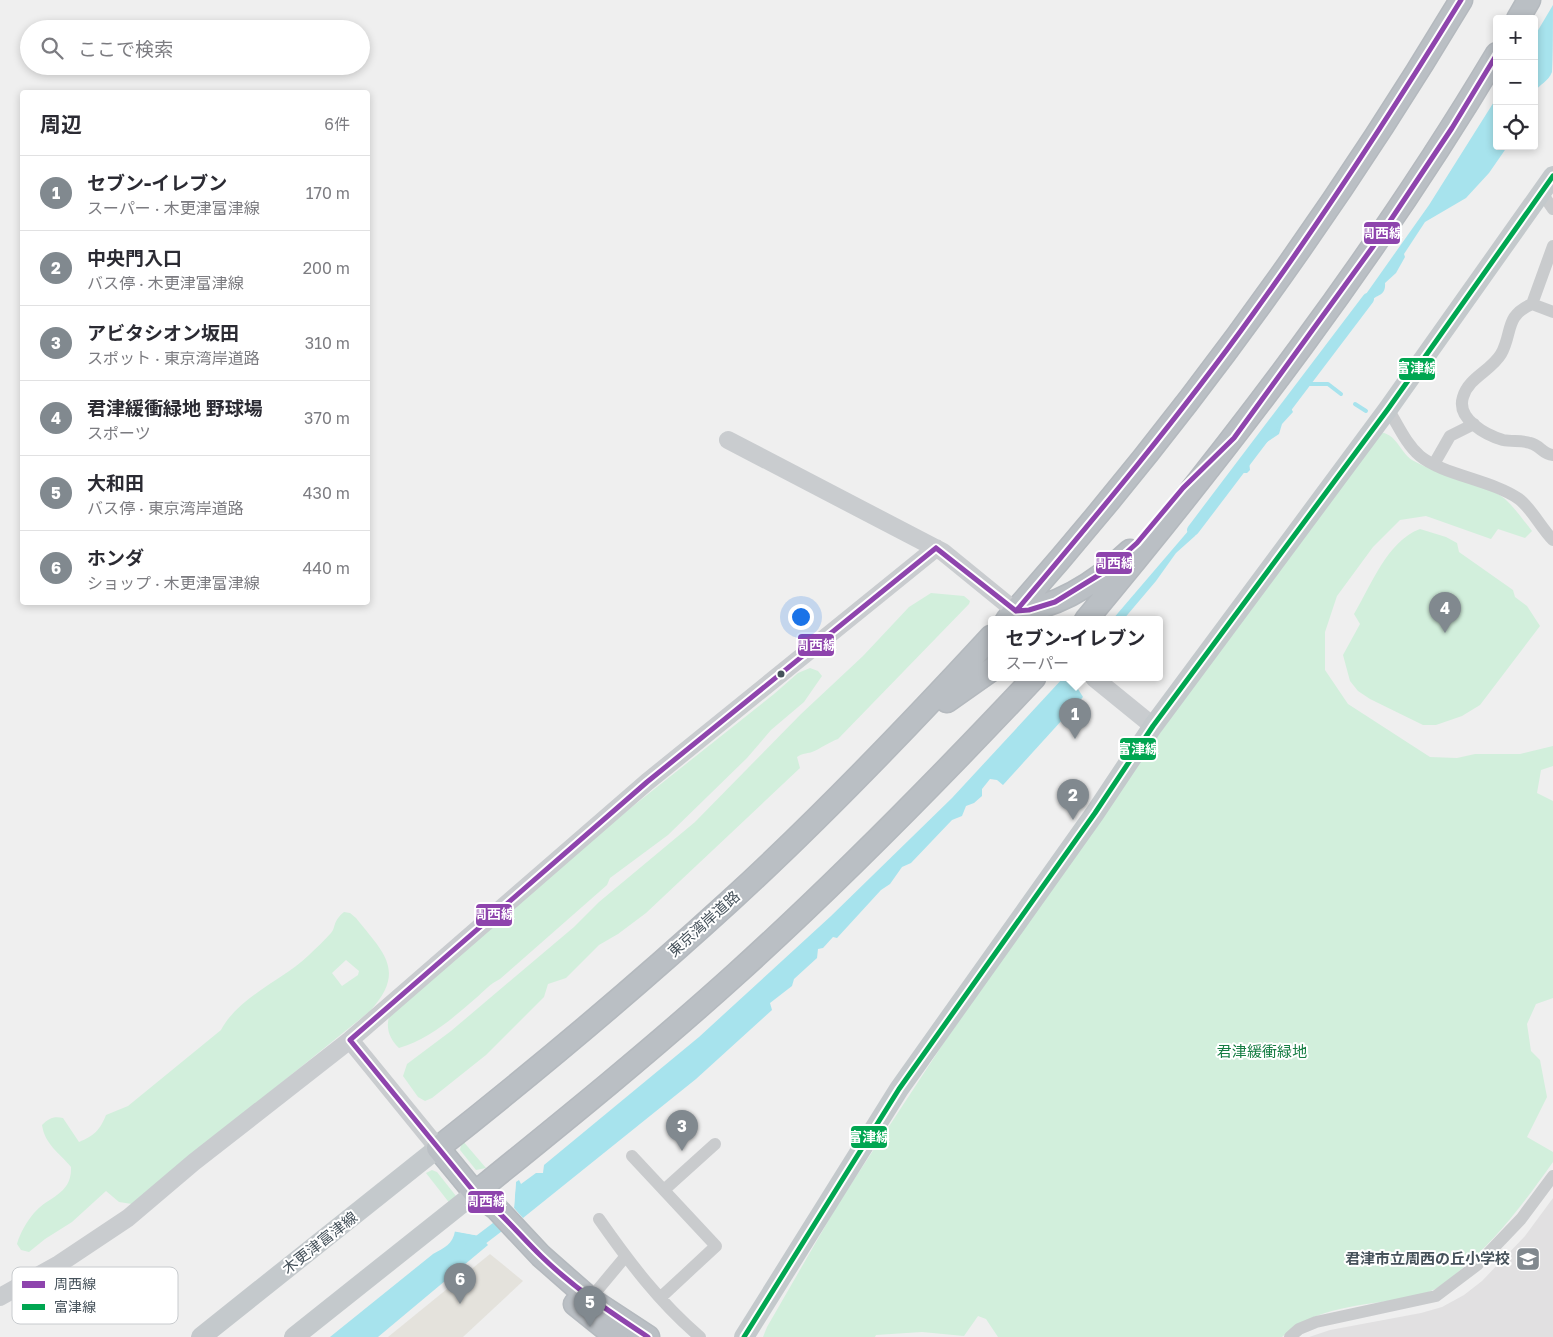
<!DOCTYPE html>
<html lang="ja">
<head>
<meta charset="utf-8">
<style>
	:root { --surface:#fff; --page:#f2f2f3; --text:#2b2b33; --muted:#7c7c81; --line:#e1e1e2; --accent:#81898f }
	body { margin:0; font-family:"Golos Text","Noto Sans JP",sans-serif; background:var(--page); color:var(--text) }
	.controls { position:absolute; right:15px; top:15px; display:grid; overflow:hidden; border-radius:5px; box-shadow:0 2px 8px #0003 }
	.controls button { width:45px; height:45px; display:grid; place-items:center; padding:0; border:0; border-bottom:1px solid var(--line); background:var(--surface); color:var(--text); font:25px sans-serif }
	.you { position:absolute; left:800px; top:616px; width:18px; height:18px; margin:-12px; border:4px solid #fff; border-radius:50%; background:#1a73e8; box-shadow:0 0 0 8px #1a73e833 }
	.badge { display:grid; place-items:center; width:32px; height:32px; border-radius:50%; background:var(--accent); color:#fff; font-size:16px; font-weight:700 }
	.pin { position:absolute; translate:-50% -41px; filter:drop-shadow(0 1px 2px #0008) }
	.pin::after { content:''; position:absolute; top:26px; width:18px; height:15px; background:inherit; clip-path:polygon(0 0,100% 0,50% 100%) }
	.popup { position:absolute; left:988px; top:616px; width:175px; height:65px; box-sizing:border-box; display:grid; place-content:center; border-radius:5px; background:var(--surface); filter:drop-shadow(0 1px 4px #0005); font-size:16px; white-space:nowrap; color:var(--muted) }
	.popup b { font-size:19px; color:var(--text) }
	.popup::after { content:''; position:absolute; left:50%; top:100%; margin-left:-10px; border:10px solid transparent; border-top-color:var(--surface) }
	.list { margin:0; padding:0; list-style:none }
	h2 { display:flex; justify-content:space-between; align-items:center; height:65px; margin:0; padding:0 20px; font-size:21px }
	h2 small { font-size:16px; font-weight:400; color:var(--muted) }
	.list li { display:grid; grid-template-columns:32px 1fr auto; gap:15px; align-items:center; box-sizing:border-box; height:75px; padding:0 20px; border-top:1px solid var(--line) }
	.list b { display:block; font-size:19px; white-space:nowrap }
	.list p { margin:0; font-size:16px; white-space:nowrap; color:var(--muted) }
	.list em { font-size:16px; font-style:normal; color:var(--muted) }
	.icon { flex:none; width:28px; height:28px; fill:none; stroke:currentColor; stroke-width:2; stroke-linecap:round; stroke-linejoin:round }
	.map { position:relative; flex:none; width:1553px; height:1337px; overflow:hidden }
	.search { position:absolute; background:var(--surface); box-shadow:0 2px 8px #0003; left:20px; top:20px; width:350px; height:55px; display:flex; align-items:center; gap:12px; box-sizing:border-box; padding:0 18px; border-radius:28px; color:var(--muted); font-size:19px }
	.panel { position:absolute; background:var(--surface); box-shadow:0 2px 8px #0003; left:20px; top:90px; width:350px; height:515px; border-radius:5px }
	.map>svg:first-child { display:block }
</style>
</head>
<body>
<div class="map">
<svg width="1553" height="1337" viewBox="0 0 1553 1337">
	<rect width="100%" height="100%" fill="#efefef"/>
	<path fill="#e4e2dc" d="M490,1254L523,1281L463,1337H388Z"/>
	<path fill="#e1e0e1" d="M1553,1198V1337H1309L1330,1330L1421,1313L1442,1307L1464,1295L1482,1281L1525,1236Z"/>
	<path fill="#d2efdc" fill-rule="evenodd" d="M1378,432C1397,433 1399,451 1412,460C1439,476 1482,480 1505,499C1515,508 1523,520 1532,531L1525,538L1498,529L1491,539L1426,516L1400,520L1373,547L1337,596L1325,632V670L1348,704L1430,757L1457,758L1475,754H1520L1553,746V766L1541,770L1537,793L1553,801V998L1536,1004L1527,1024L1531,1051L1540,1060L1547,1097L1527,1137L1553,1152V1162C1524,1203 1496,1240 1458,1272C1449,1280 1438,1289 1426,1293C1379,1307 1320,1301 1282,1337H998L986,1319L978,1316L964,1336L922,1332L876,1335L875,1337H763L767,1327L838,1204L945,1041L1130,777L1215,652Z
		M1420,529L1446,537L1457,543L1459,552L1513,590L1515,597L1527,606L1540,626L1480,705L1462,716L1436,725H1423L1370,699L1358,691L1350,681L1343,655L1360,624L1354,614C1371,586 1387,541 1420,529Z
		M931,593L964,596L970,601L969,604L838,739C829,742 820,749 812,752C805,754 803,753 797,757L800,768L646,913L618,934L599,945L566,978L548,984L544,997L486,1055L432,1098L425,1101L418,1097L403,1076L407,1064L451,1031L574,927L599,902L695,822L801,714L863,656L909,607Z
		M810,668L818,671L822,676L804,702L771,730L747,758L668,835L610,878L607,885L500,979C490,984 484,991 476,998C453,1018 428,1040 399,1048C389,1038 385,1027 390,1014L574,853L774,694L798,673Z
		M344,912L350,913L356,918C383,952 407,971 370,1011L132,1204L119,1202L106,1191L72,1222L45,1239L29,1252L21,1250L17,1244C20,1233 27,1221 34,1213C48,1196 72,1195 71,1167C59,1152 45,1145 42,1125C49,1118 54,1116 63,1118L79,1142C94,1136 100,1130 106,1115L128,1106L221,1030C239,996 282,981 309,955C316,948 324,941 331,933C336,928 332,922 344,912ZM346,960L359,971L358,975L342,986L332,973Z
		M462,1140L486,1168L476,1170L460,1150Z
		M432,1170L437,1172L456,1196L451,1205L426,1173Z"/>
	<path fill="#a7e3ed" d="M1553,5C1553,19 1553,62 1552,72C1548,82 1540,84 1534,92V37Z
		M1497,97V146L1507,147L1489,173L1466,198L1425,222L1404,254L1405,257L1396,273L1385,283C1386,296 1377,294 1371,301C1367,305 1364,311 1361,315L1354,311L1429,205Z
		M1298,393L1300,397L1291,408L1293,412L1282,424L1279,434L1267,442L1249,462L1250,470L1247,473H1237Z
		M1201,516L1195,536L1176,553L1156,581L1123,620H1112Z
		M1063,678H1077L1082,682L1078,689L1083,697L1003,785L997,780L990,779L982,789V796L974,803L966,806L962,816L952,820L911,863L902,867L890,884L881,890L837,938L833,937L823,948L818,949L817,958L794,979L792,986L770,1003L772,1010L696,1079L523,1218L514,1208L516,1182L519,1180L521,1184L536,1173H543L544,1165L699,1037L831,916L952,798Z
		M455,1231L480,1236L488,1245L378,1337H330L433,1254C444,1248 453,1244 455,1231Z"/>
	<path fill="#efefef" d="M516,1179L514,1208L523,1220L511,1208L514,1182Z
		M455,1229L482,1233L491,1247L480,1236L452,1231Z"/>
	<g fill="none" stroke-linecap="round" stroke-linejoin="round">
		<path stroke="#a7e3ed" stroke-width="4" d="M1305,384H1328L1341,394
			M1355,404L1366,411"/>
		<path stroke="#a7e3ed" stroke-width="12" d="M1193,530L1368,299
			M470,1248L512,1216"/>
		<defs>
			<path id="highway" d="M1518,19L1529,0
				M1016,611C1058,608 1099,580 1130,551
				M1007,620C1178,428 1329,220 1461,0
				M1086,620C1235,441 1377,255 1497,54
				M947,701L991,670
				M475,1193C564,1121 652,1050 736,974C840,880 938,780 1034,678
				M575,1304L616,1337
				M648,1337L590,1299L541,1256L496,1208L475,1193L438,1148C538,1069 636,987 730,901C822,817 907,728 991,637"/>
		</defs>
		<use href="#highway" stroke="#b4b9be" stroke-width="25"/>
		<path stroke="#c9cbcd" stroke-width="12" d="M1542,193L1553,209
			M1532,304L1553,246
			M1553,312L1532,304C1504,316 1513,333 1501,354C1491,371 1469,377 1463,397C1456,419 1486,435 1503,440C1512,442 1522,440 1530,443C1540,445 1542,454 1553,455
			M1388,409C1398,425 1406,444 1420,456C1443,475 1492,480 1519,499C1532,509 1541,528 1553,540
			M1434,464L1450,436L1474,424
			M632,1156L716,1246L660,1298
			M664,1190L715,1144
			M599,1219C629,1262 660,1303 700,1337
			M590,1299L625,1257
			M1290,1337L1299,1329L1316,1322L1436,1296L1477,1265L1521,1219L1553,1176"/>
		<path stroke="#c9cccf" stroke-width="18" d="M728,440L943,552L1024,618
			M1094,678L1153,726
			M350,1040L438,1148
			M0,1297L59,1264L128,1218L194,1162L350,1040L647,782L936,548"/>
		<path stroke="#c4c9cc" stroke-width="20" d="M201,1337L438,1148
			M294,1337L475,1193
			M744,1337L899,1089L1095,813L1153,726L1388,409L1553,176"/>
		<use href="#highway" stroke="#babfc4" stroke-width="22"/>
		<defs>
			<path id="bus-1" d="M936,548L1016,611L1029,610L1055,602L1107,570L1137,543L1183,488L1234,438L1372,248L1452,128L1497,54
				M1016,611C1098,514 1179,417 1253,314C1327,212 1395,107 1461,0
				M350,1040L647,782L936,548
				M350,1040L475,1193C501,1211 519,1235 541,1256C574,1288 610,1312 648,1337"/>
			<path id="bus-2" d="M744,1337L899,1089L1095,813L1153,726L1388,409L1553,176"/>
		</defs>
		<use href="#bus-1" stroke="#fff" stroke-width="9"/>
		<use href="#bus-2" stroke="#fff" stroke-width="9"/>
		<use href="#bus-1" stroke="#8e44ad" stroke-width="5"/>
		<use href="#bus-2" stroke="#00a651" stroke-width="5"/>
	</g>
	<defs>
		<symbol id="school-square" viewBox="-11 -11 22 22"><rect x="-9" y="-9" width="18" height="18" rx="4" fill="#81898f" stroke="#fff"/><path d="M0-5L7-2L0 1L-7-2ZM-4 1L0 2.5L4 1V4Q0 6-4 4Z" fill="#fff"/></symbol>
	</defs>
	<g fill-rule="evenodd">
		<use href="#school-square" x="1514" y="1245" width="28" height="28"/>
	</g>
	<circle fill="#46525b" stroke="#fff" stroke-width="2" cx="781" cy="674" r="4.5"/>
	<g text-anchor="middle" stroke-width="4" stroke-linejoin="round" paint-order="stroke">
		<g font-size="15" fill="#46525b" stroke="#fff">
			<text transform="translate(704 924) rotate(-42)" y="5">東京湾岸道路</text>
			<text transform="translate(320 1243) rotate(-38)" y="5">木更津富津線</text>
		</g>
		<g font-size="15" fill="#167d43" stroke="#fff">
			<text x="1262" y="1057">君津緩衝緑地</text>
		</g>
		<g font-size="15" font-weight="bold" fill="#46525b" stroke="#fff" text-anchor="end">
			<text x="1510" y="1264">君津市立周西の丘小学校</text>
		</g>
	</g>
	<rect x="12" y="1267" width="166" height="57" rx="8" fill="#fff" stroke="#c8cbce" stroke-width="1"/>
	<rect x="22" y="1281" width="23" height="7" fill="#8e44ad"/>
	<rect x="22" y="1304" width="23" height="6" fill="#00a651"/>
	<g font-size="14" fill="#46525b">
		<text x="54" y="1289">周西線</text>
		<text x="54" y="1312">富津線</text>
	</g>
	<g stroke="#fff" stroke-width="2">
		<rect x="1363" y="221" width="38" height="24" rx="5" fill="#8e44ad"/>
		<rect x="1398" y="357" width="38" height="24" rx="5" fill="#00a651"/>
		<rect x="1095" y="551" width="38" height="24" rx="5" fill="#8e44ad"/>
		<rect x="797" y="633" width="38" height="24" rx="5" fill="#8e44ad"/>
		<rect x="1119" y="737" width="38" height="24" rx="5" fill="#00a651"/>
		<rect x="475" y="903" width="38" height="24" rx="5" fill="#8e44ad"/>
		<rect x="850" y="1125" width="38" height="24" rx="5" fill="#00a651"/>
		<rect x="467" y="1190" width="38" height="24" rx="5" fill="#8e44ad"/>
	</g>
	<g font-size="14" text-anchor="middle" font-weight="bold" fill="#fff">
		<text x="1382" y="238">周西線</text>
		<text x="1417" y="373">富津線</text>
		<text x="1114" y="568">周西線</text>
		<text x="816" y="650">周西線</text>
		<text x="1138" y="754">富津線</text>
		<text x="494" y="919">周西線</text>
		<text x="869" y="1142">富津線</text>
		<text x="486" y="1206">周西線</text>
	</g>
</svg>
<div class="controls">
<button>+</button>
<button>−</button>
<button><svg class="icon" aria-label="locate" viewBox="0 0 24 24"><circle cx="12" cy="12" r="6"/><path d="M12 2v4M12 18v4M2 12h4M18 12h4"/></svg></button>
</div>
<div class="you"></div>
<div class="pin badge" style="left:1075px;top:739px">1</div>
<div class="popup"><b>セブン-イレブン</b>スーパー</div>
<div class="pin badge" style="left:1073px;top:820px">2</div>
<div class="pin badge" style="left:682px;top:1151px">3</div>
<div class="pin badge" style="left:1445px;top:633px">4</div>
<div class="pin badge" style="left:590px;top:1327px">5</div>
<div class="pin badge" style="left:460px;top:1304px">6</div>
<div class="search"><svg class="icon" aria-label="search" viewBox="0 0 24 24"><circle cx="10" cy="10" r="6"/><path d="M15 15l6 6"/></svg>ここで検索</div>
<section class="panel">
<h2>周辺<small>6件</small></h2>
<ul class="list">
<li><span class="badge">1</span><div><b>セブン-イレブン</b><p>スーパー · 木更津富津線</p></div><em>170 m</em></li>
<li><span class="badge">2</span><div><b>中央門入口</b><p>バス停 · 木更津富津線</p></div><em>200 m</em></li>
<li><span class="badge">3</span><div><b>アビタシオン坂田</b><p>スポット · 東京湾岸道路</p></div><em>310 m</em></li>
<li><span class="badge">4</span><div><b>君津緩衝緑地 野球場</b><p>スポーツ</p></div><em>370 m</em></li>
<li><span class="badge">5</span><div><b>大和田</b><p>バス停 · 東京湾岸道路</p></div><em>430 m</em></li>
<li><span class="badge">6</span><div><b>ホンダ</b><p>ショップ · 木更津富津線</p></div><em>440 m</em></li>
</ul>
</section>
</div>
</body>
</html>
